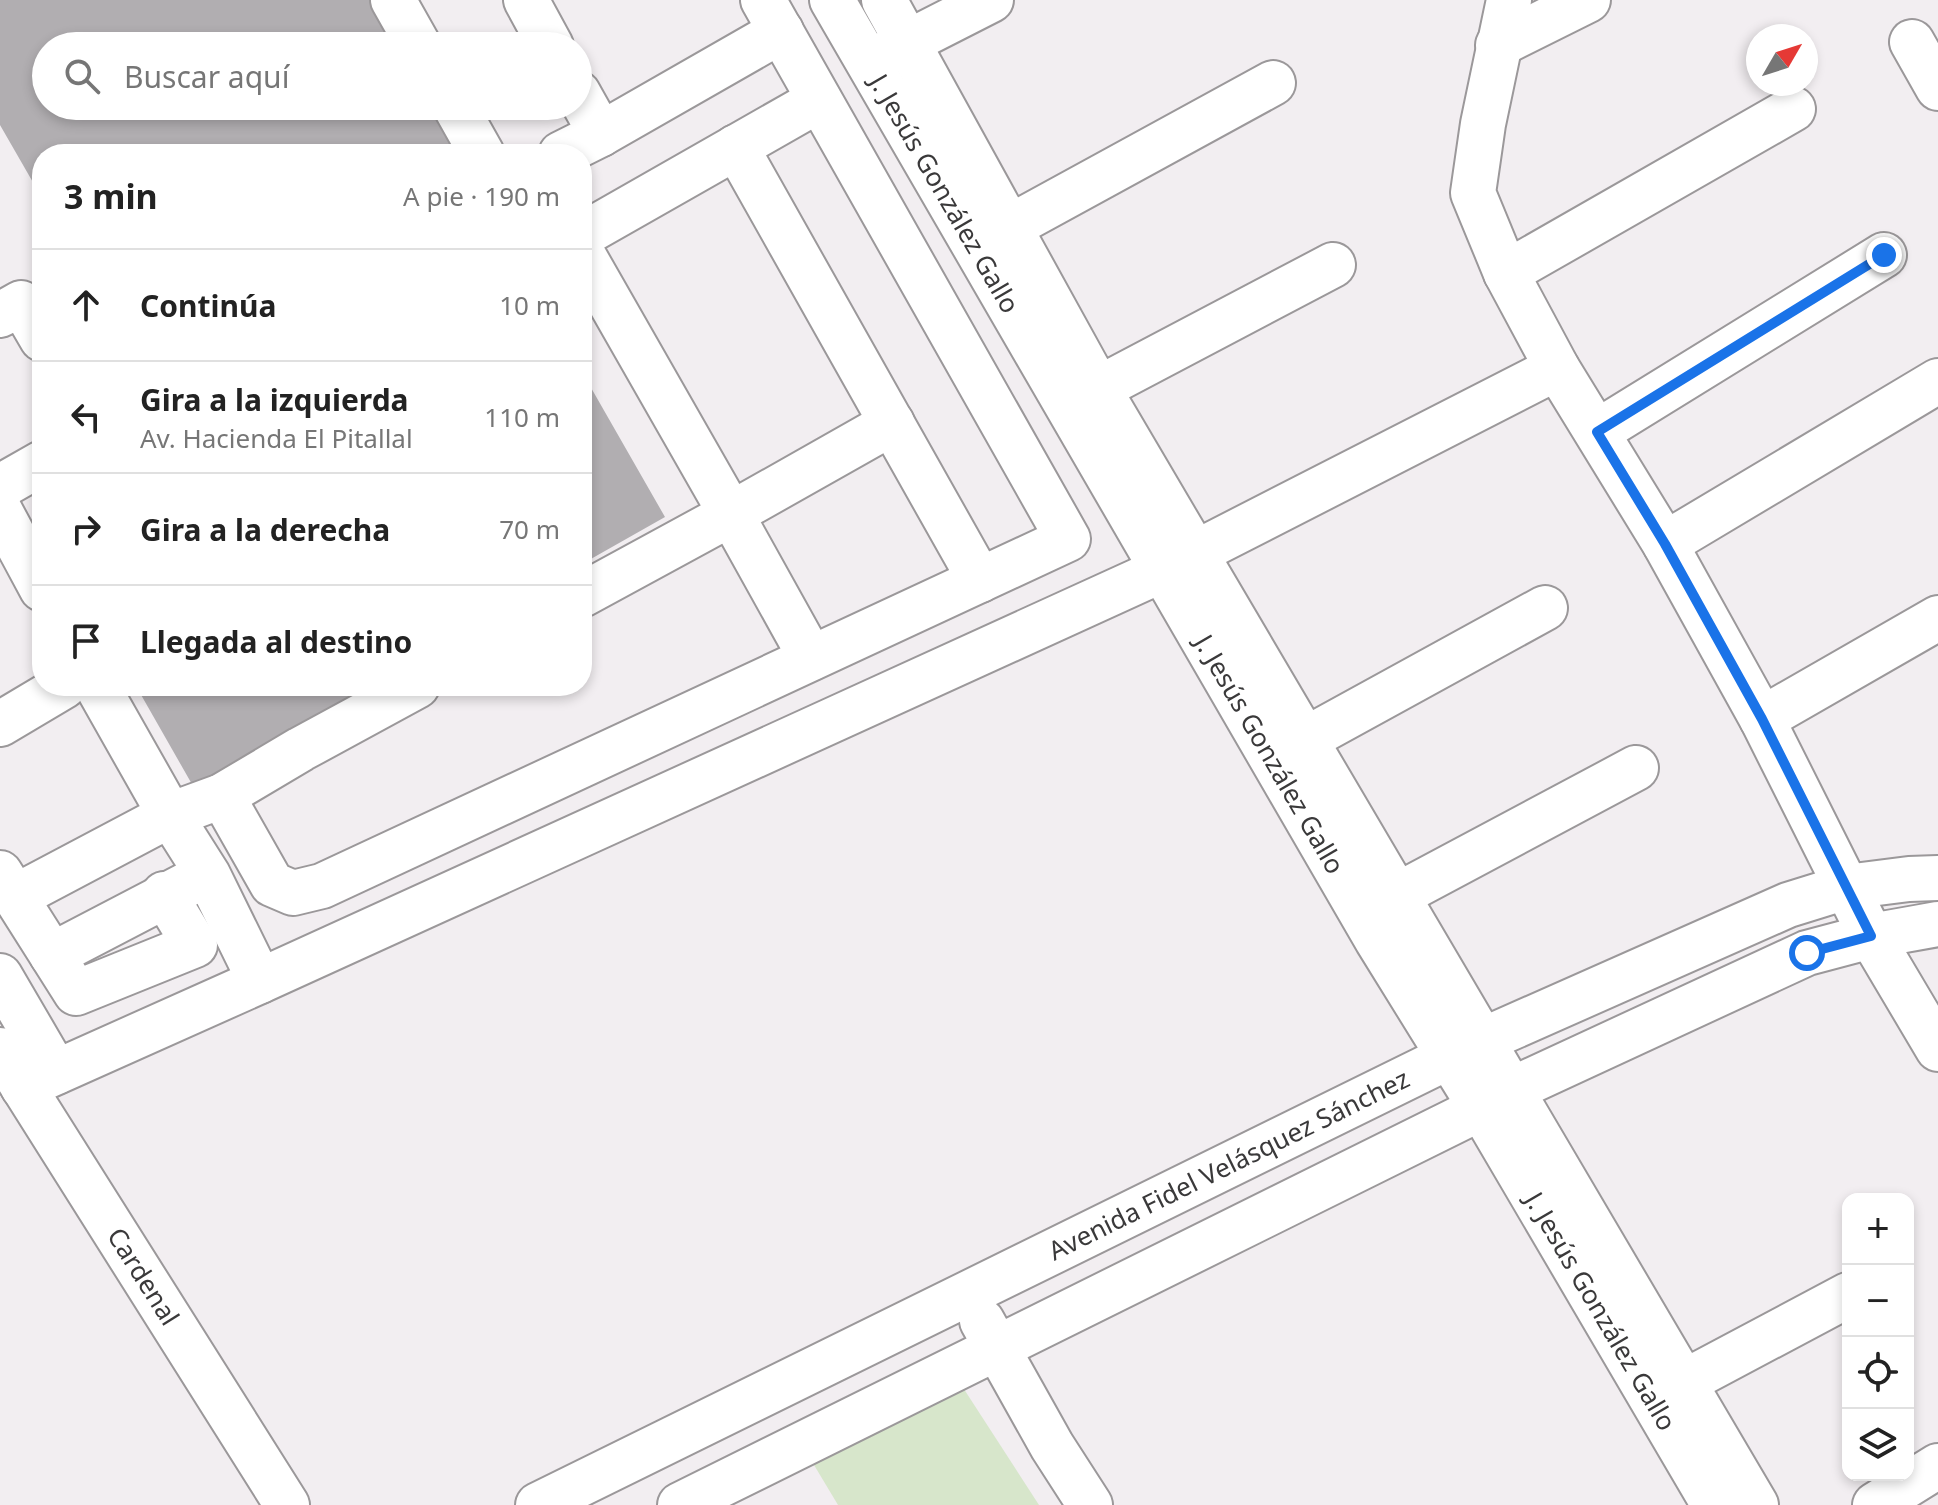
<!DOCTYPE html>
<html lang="es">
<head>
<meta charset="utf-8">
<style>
	:root { --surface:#fff; --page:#f2f2f2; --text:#222; --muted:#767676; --line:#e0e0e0 }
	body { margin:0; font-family:"Noto Sans",sans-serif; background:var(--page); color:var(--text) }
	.controls { position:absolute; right:24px; bottom:24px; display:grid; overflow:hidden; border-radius:16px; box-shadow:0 4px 12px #0003 }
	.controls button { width:72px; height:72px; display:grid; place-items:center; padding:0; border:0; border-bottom:2px solid var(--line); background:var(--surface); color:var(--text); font:40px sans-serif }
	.compass { position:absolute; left:1746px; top:24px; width:72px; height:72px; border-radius:50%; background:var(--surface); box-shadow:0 4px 12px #0003; rotate:51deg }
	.stop { position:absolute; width:24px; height:24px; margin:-18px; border:6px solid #1a73e8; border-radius:50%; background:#fff }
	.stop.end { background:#1a73e8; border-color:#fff; box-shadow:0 2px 8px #0008 }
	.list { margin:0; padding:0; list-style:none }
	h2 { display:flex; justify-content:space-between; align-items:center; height:104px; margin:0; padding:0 32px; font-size:34px }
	h2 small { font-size:26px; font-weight:400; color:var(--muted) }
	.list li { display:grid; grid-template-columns:52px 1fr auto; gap:24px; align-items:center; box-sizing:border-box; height:112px; padding:0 32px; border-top:2px solid var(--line) }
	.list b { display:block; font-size:30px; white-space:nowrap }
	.list p { margin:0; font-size:26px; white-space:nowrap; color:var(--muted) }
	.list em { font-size:26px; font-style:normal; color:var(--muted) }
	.icon { flex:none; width:44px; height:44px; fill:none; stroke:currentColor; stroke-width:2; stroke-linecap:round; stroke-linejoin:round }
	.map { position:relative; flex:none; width:1938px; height:1505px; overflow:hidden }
	.search { position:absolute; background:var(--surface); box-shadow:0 4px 12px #0003; left:32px; top:32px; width:560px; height:88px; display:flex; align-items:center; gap:20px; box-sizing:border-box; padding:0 28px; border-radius:44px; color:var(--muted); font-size:30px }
	.panel { position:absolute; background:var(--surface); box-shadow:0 4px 12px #0003; left:32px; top:144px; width:560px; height:552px; border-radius:32px }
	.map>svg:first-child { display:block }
</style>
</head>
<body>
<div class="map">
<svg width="1938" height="1505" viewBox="0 0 1938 1505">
	<rect width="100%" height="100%" fill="#f2eef1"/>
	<path fill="#d7e6cb" d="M960,1383L1039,1505H838L808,1455Z"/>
	<path fill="#b1aeb1" d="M0,0H369L395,46H46V106H430L457,154H42V198L0,125Z
		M582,372L665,517L582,564Z
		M136,686H369L193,786Z"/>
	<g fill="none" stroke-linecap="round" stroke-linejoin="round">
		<defs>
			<g id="minor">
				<path d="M393,0L419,46"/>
				<path d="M526,0L551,46"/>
				<path id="s1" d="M832,0L1377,940L1481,1108L1714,1505"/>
				<path d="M884,0L1098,388L1756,1505"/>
				<path d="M1509,0L1483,124L1473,193L1506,273L1557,368L1665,544L1762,719L1871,936L1938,1049"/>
				<path d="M1912,42L1938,88"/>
				<path d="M1498,45L1588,0"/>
				<path d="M883,55L991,0"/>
				<path d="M578,93L601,134"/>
				<path d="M455,106L482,154"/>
				<path d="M736,147L980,580"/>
				<path d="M561,154L601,134L781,31"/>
				<path d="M582,235L819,100"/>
				<path d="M984,241L1273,83"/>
				<path d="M582,253L731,514L582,595"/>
				<path d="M1506,273L1793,109"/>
				<path d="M0,315L21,303L42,339"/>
				<path d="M1073,402L1333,265"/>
				<path d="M1597,432L1884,255"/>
				<path d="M0,487L42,463"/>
				<path d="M0,511L42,589"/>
				<path d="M1665,544L1938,381"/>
				<path d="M811,658L731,514L892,423"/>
				<path d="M97,686L170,815L208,875L260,981"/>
				<path d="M1762,719L1938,618"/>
				<path d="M0,724L64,686"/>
				<path d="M1277,755L1545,608"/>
				<path d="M222,796L272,884L293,893L322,886L1068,539L763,0"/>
				<path d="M0,873L76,993L195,945L164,894"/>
				<path d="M1398,895L1636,768"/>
				<path d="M15,897L170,815L222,796L301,749L417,686"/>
				<path d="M52,955L192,882"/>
				<path d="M0,976L56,1072"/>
				<path id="s2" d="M0,1050L287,1505"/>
				<path d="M23,1087L260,981L1162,570L1557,368"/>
				<path d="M982,1321L1052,1446L1090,1505"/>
				<path d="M1658,1396L1848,1295"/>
				<path id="s3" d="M538,1505L1481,1041L1788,905L1846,887L1909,879L1938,878"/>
				<path d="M680,1505L1481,1108L1511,1090L1807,953L1871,936L1938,924"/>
				<path d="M1875,1505L1938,1466"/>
			</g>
		</defs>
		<use href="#minor" stroke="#9b989a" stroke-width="48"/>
		<use href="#minor" stroke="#fff" stroke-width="44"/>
	</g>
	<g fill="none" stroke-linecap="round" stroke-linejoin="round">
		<path stroke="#1a73e8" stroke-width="10" d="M1807,953L1871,936L1762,719L1665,544L1597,432L1884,255"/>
	</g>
	<g text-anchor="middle" stroke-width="6" stroke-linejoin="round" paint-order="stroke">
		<g font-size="26" fill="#3a393a" stroke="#fffcfe">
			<text dy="9" stroke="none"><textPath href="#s1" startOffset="224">J. Jesús González Gallo</textPath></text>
			<text dy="9" stroke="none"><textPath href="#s1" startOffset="872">J. Jesús González Gallo</textPath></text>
			<text dy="9" stroke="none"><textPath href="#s3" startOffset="770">Avenida Fidel Velásquez Sánchez</textPath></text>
			<text dy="9" stroke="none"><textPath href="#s2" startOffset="268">Cardenal</textPath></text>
			<text dy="9" stroke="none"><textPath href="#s1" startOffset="1520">J. Jesús González Gallo</textPath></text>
		</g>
	</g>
</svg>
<div class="controls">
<button>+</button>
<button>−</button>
<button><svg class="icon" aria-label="locate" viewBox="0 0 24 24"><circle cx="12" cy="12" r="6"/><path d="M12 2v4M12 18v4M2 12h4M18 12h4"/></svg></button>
<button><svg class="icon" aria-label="layers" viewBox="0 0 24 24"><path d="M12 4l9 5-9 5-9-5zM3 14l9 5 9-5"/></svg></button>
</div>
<svg class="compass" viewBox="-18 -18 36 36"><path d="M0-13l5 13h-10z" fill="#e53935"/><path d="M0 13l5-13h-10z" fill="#767676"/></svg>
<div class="stop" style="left:1807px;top:953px"></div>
<div class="stop end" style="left:1884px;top:255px"></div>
<div class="search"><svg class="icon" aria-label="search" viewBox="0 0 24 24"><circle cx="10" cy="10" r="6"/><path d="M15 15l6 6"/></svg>Buscar aquí</div>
<section class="panel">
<h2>3 min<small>A pie · 190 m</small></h2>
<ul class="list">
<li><svg class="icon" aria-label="ahead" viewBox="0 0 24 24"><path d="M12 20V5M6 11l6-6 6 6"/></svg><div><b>Continúa</b></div><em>10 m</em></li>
<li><svg class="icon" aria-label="left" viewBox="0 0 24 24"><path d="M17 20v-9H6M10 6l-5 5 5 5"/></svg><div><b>Gira a la izquierda</b><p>Av. Hacienda El Pitallal</p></div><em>110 m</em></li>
<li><svg class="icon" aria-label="right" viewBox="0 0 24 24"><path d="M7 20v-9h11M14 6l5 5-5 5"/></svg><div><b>Gira a la derecha</b></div><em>70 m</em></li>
<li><svg class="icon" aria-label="arrive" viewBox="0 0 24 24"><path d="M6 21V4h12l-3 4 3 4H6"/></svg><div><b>Llegada al destino</b></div></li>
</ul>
</section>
</div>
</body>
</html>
